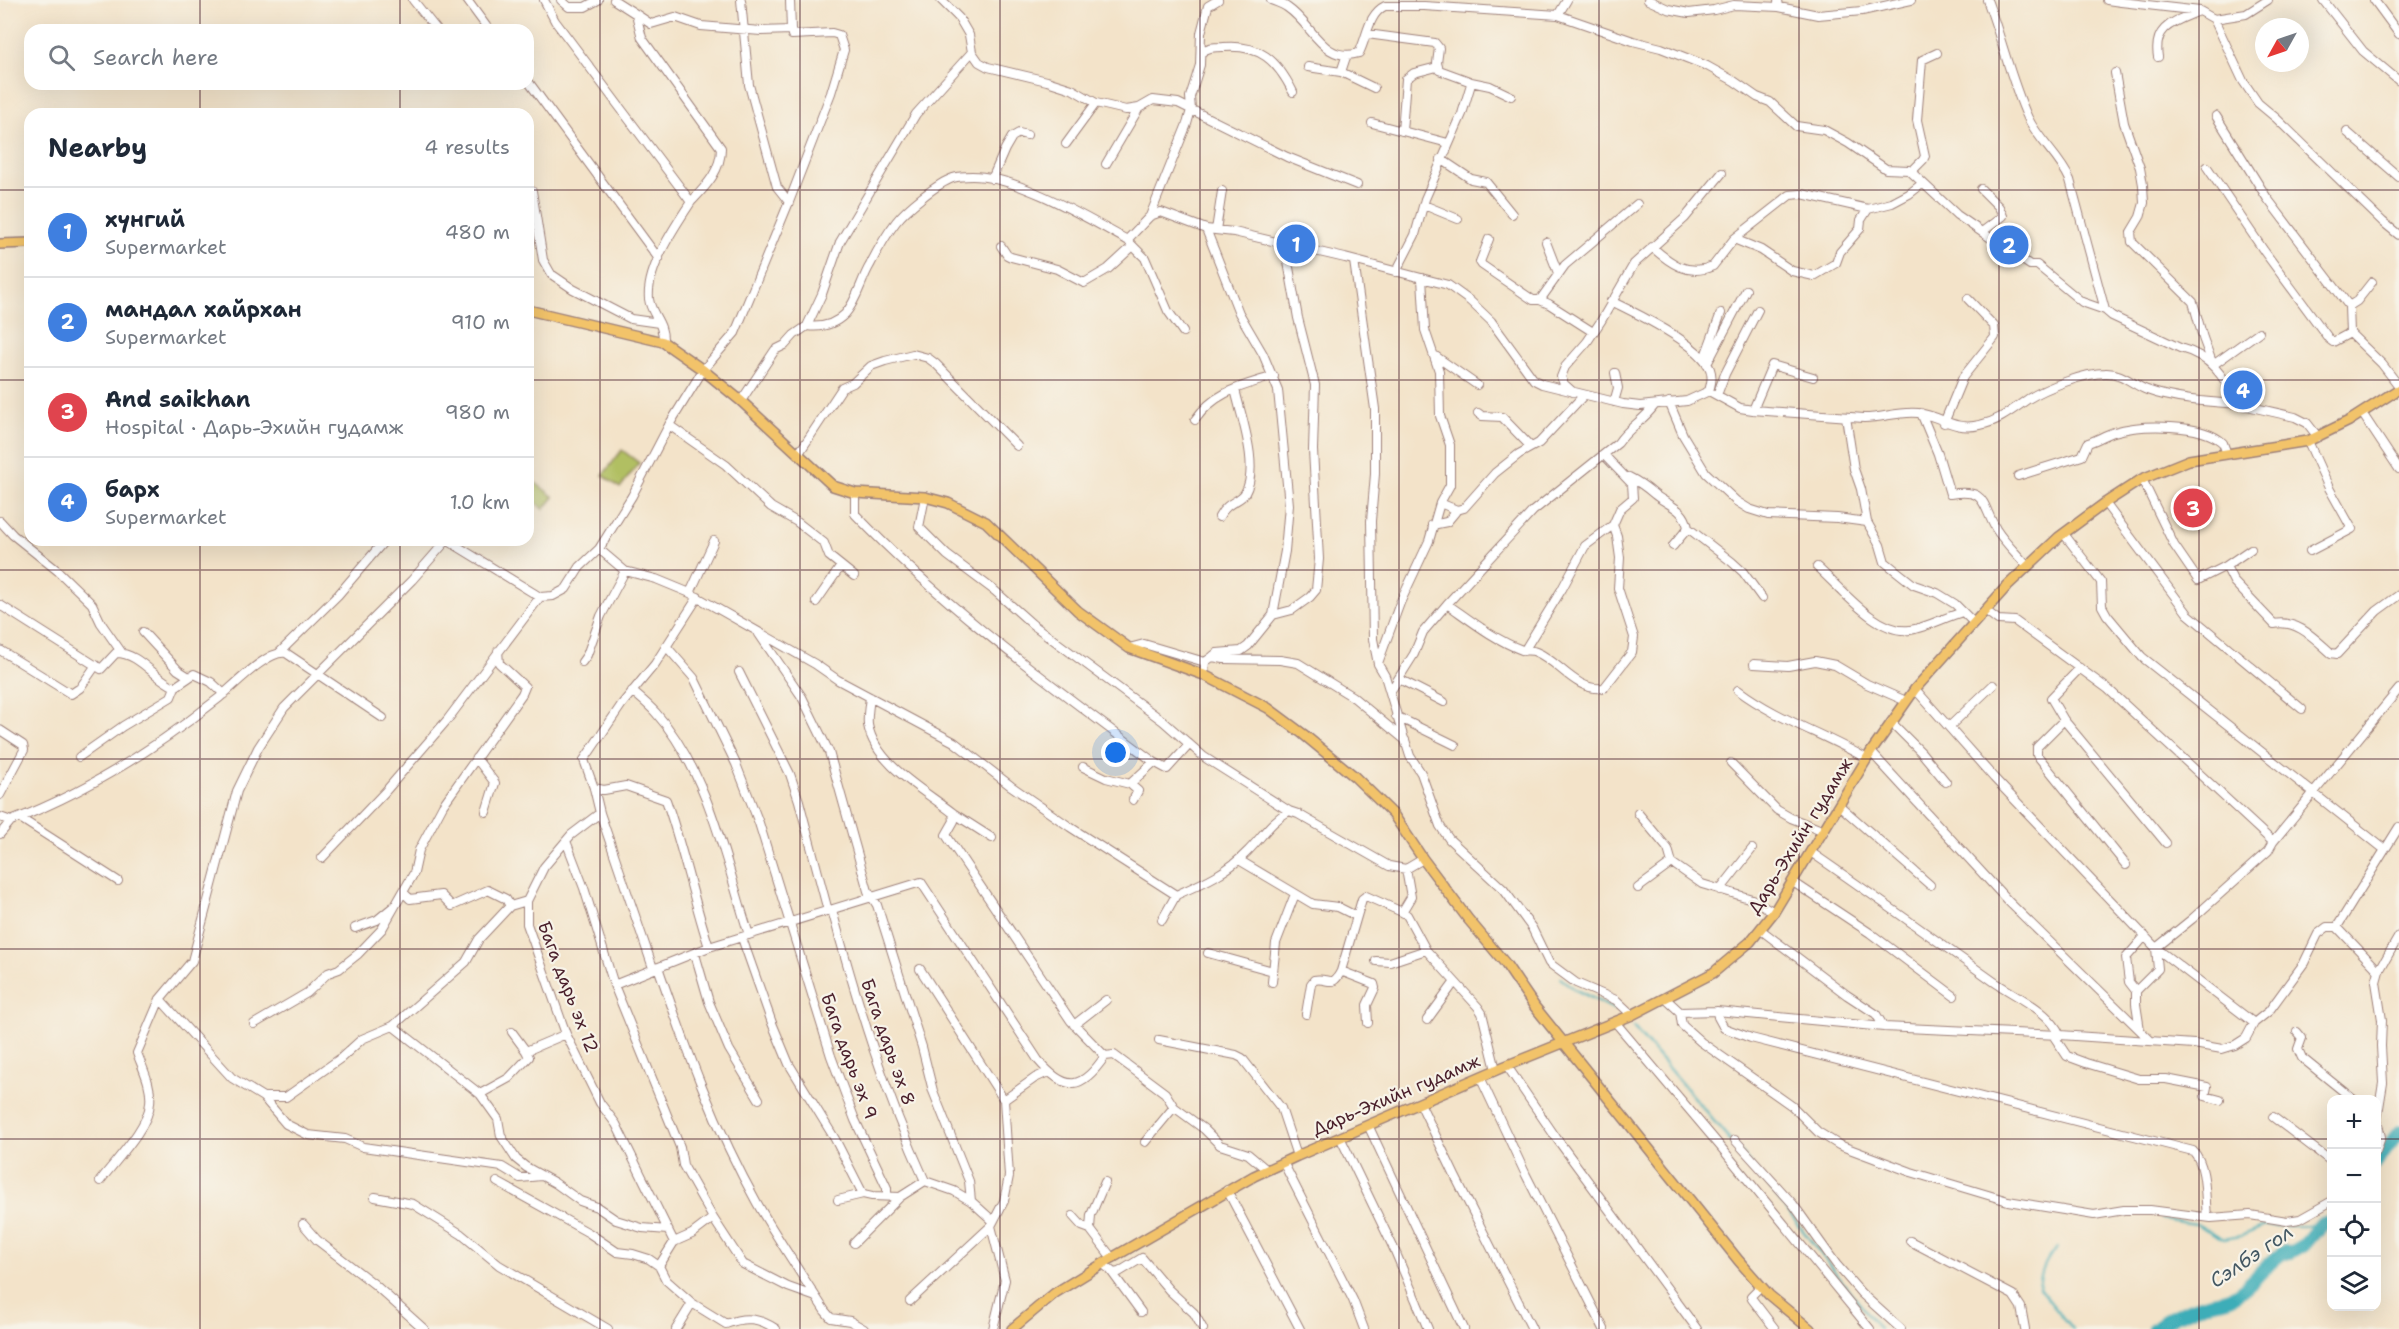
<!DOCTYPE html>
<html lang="en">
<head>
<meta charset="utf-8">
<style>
	:root { --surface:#fff; --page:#f6f6f7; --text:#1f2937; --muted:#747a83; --line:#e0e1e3; --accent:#2563eb }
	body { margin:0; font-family:"Shantell Sans",sans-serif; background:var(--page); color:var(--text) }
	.controls { position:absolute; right:18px; bottom:18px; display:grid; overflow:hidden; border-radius:12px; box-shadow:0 6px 24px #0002 }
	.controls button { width:54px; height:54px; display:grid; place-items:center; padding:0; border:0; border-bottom:2px solid var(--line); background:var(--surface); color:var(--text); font:30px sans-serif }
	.compass { position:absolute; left:2255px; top:18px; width:54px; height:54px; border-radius:50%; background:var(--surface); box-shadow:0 6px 24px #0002; rotate:230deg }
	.you { position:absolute; left:1116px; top:753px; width:21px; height:21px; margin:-15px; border:4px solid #fff; border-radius:50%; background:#1a73e8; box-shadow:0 0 0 9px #1a73e833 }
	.badge { display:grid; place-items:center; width:39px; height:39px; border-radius:50%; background:var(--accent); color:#fff; font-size:20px; font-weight:700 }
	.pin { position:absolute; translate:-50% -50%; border:3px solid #fff; box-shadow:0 2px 6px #0006 }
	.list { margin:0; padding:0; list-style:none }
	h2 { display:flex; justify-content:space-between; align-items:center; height:78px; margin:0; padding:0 24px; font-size:26px }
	h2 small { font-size:20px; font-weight:400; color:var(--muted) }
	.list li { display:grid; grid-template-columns:39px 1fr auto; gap:18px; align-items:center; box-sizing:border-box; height:90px; padding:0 24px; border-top:2px solid var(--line) }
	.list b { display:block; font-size:22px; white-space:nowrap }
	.list p { margin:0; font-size:20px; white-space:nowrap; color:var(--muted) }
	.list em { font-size:20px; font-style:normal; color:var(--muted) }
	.icon { flex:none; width:33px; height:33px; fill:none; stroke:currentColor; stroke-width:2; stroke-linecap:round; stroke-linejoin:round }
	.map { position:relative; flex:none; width:2399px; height:1329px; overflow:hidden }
	.search { position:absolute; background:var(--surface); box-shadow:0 6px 24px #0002; left:24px; top:24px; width:510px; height:66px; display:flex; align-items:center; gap:15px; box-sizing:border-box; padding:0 21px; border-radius:18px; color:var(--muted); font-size:22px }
	.panel { position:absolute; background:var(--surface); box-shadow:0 6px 24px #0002; left:24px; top:108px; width:510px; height:438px; border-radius:18px }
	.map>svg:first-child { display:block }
</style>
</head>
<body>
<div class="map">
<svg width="2399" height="1329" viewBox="0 0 2399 1329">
	<rect width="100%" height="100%" fill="#f7f3e8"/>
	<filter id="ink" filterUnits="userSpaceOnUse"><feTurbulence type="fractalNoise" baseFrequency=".0167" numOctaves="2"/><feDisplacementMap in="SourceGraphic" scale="12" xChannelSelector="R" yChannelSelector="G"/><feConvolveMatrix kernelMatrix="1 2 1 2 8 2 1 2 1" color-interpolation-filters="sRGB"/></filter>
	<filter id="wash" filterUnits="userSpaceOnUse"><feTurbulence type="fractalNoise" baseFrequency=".008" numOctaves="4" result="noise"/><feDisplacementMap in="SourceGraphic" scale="24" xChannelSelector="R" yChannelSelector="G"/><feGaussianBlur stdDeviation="1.35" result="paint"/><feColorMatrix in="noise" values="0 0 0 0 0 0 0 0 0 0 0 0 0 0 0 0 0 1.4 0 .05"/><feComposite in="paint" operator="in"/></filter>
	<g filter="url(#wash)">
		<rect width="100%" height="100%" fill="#f3e3c9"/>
		<path fill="#b1bf62" stroke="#7e6f46" stroke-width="1.5" d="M622,450L639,463L620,488L603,475Z
			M533,481L554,497L544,509L528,497V488Z"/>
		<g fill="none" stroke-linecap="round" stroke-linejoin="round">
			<path stroke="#3cadb8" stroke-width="2" d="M1560,978L1576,990L1616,1010
				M1633,1027L1756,1170L1879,1329
				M2162,1219L2196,1224L2224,1239L2241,1236L2265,1226H2309L2332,1217
				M2057,1248C2045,1260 2041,1271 2039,1288L2072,1329"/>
			<path stroke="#3cadb8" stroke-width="14" d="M2376,1163L2399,1132
				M2154,1329C2169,1317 2190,1308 2208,1303C2214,1301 2221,1301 2227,1299C2250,1289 2264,1265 2284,1252L2290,1253L2305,1244L2322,1224L2332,1221"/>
		</g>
	</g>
	<g filter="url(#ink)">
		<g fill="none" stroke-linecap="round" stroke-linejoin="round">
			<defs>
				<path id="minor" d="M413,0L437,30
					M467,0L489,30
					M544,0L555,21L691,202C675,226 646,269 649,299C651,315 664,322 663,342
					M561,0L569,7H585L598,0
					M614,0L636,14L642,38L721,148C721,171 706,186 691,202
					M790,0L791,30
					M941,0L959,18L969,35L972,52L979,62L988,67L1047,81L1072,89L1096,103L1126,110L1139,108L1153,100L1178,103L1287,157L1357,185
					M1271,0C1276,2 1283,4 1288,8C1313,25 1323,64 1359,53C1367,38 1368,14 1385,6H1424L1558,15
					M1567,0L1558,15L1633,41L1661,48L1707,66L1734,81L1757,97L1770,102L1796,126L1824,130L1848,143L1886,169L1909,170L1957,215L2030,265H2037L2082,302L2105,310
					M1648,0L1668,9L1689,13L1714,10L1734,5L1779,7
					M1778,0L1779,7L1818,15L1862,11L1911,0
					M1987,0C2002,39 2011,81 2028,118C2039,141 2060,157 2070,180L2105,310L2112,316L2180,348C2211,356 2224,376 2238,404L2295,417L2307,423L2318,437
					M2107,0L2121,2
					M2120,0L2121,2L2200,11L2214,19L2243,81L2258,103L2276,118L2383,222L2399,235
					M2323,0L2363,51L2399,81
					M2374,0L2399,34
					M636,14L651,24L675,17L701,26L761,31L791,30L792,35L832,33L839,35L844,50L831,93L789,202
					M2214,19L2246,14L2268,0
					M1367,34L1435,43L1439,48L1437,63L1439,70L1469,81L1471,84L1462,114L1425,199L1415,235L1396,272
					M1201,53C1207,47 1214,47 1223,47C1260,44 1277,60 1293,92
					M1346,57L1341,72L1374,88
					M2158,57C2153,27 2173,22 2197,12
					M1308,67L1341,72
					M2115,73L2124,123L2140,168L2143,185L2144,203L2140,217L2131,232L2132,242L2193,302L2203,338L2213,365L2259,332
					M528,81L659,259
					M1471,82L1490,86L1511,96
					M2216,116L2267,198L2349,306L2350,333L2382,364L2399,386
					M1372,123L1448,143
					M1402,131L1406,79L1414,73L1437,67
					M2347,132L2399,177
					M1066,144L1096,103
					M1441,159L1471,179L1486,182L1512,214
					M1106,164L1139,108
					M2207,167L2264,251L2329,339L2333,342L2350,333
					M1911,172L1923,160L1925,156L1917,120L1922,60L1937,53
					M992,179L1005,149L1012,137L1019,133L1027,135
					M1981,189L1999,207L2003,216L1982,232
					M532,191L543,260L551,274L573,289L631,319L659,323
					M1424,205L1458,219
					M1150,216L1187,124L1191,110L1190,97L1200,65L1201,33L1208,6L1218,0
					M1206,229L1239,313L1263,354L1278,390L1289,505L1285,551L1273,615
					M1216,230L1222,191
					M1489,239L1480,262L1482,265L1533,300H1540
					M1734,239L1761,250L1792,271L1814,276L1836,263L1840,252L1860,229L1861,220L1868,209
					M1546,242L1558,273
					M1130,243L1145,258L1168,311L1183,332
					M1001,246L1007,255L1011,257L1057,269L1084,283L1108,269L1133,246
					M1652,247C1670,263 1688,277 1713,266L1734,239L1790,195L1802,194L1868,209L1892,203L1909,194L1923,183
					M1354,261L1375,409V474L1371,521L1373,639L1378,664L1385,676L1404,739
					M1611,301C1636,313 1700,344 1710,369C1713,377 1711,384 1709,391
					M2349,306L2357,301L2372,282
					M807,326L822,294L840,242L916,114L972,52
					M1593,332L1549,304L1540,300L1565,265L1637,204
					M1434,355L1477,385
					M1704,359L1721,313
					M1707,364L1746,290
					M1573,392L1564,384L1561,377L1565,367L1587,342L1601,321L1634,264L1685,218L1722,173
					M1717,395L1725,374L1758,310
					M741,401L775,350L785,345L794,335L807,326C822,328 834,325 845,314C857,301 861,280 870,265C877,251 886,235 896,222C906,209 938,183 953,178C959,176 966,176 972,176C1017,176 1087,218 1127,240L1150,216L1161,212L1206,229L1234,232L1345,258L1448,285L1470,301L1491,321L1534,380L1542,384L1623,404L1640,406L1687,401L1709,391L1740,408L1753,410L1864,418C1882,418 1900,411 1918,413C1942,416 1953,431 1980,425C1999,421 2012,410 2028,399C2046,388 2084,373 2105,373C2122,372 2133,385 2147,390C2174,400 2210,402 2238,404
					M1614,402L1618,388L1615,373
					M1669,402L1683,435L1706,473L1736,501L1749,509L1768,515L1837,518L1867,522
					M1753,410L1772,365L1813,377
					M1478,413L1482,416L1502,417L1531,447
					M1921,413L1938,454L1950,494C1987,488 1981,503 1996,529C2004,542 2017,554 2027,566
					M2362,413L2399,469
					M1846,417L1854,469L1861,489L1867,522L1880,545L1885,562L1914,585L1937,593L1955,604L1974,623
					M1195,420C1215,391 1243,386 1274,376
					M1944,423L1963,377L1995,337L1994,326L1968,299
					M669,425L726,465L771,507L797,522L824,543L829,556L854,576
					M2308,441L2329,488L2352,529L2310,551
					M799,453L842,388L853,383L871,366L885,361L913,354L928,358L936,364L1017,446
					M2018,476L2082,456L2088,443C2097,440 2105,435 2114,432C2141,424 2202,423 2223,443L2227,454
					M1629,477C1639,482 1646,487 1654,494C1667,505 1685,508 1688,528L1732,562L1743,572L1762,598
					M2142,479L2174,545L2198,580L2226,566L2251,549
					M855,493V514C945,608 1050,684 1154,762L1167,769L1189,745
					M925,497L919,527L947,555L995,591L1032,624L1163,721L1204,757L1289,811
					M1440,503L1457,510L1464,508L1495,473L1519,454L1539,443L1584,395
					M2105,503L2188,614L2302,709
					M1219,517C1227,501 1240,502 1245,493C1260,467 1241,417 1235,389
					M0,521L13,535L58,571L92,604L101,623L122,653
					M1432,525L1447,522L1457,510
					M2064,534L2101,582L2102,606L2107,615L2142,657L2384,849
					M447,540L540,597L553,596L566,589L580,567L599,549L632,496L669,425L703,370L735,333L789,202L777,187L749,85L741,0
					M1673,546L1688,528
					M599,549L625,571L656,579L690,593L815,664L838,680L954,742L1011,786L1070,827L1176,895C1203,883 1227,873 1248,851C1262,837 1271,821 1289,811L1298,814L1389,866L1406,869L1423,859
					M2226,566L2234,582L2274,624C2297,619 2315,639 2331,653L2337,654L2377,611L2399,595
					M1817,567C1840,587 1877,635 1910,630C1928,627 1945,617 1963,612
					M690,593L714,541
					M698,597L655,664L622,704L584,760L594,788L600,813L571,835L544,867L527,901V924L566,1034L600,1103L616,1124L674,1242L692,1234L713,1218
					M816,602L841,566
					M1447,604C1470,620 1495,640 1522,650C1527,651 1532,650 1536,652C1559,661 1576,692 1604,688L1632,652L1634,637L1618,588L1620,558L1617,536L1613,525
					M0,605L101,669L116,653C140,653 153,678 175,687L194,674L211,682L224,694
					M1985,610L1998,620L2015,621L2108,689L2273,842
					M143,632L178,670L189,677
					M759,634L802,697L829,752L868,891L877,905L922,1047L933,1091L969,1181L971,1201
					M666,646L694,678L736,764L759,823L831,1056L855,1120L887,1188V1195
					M1129,648L1144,644L1205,662
					M0,650L71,694L80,688L96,665
					M498,651L499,663L525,687L522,694L443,805L419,850L414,873L403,892L410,899L441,895L452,906L488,890L506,899L510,906
					M1524,651L1562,589L1585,546L1613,525L1620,509L1633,498L1632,484L1604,455
					M280,652L338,595L385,540
					M1213,656L1217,653L1241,651L1248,646L1273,615L1292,610L1310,597L1316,590L1319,559L1313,450L1315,385L1298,318L1285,245
					M582,662L587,655L601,616L625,571
					M1378,663L1400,603L1429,541L1440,503L1450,485V445L1440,416L1439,371L1425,330L1422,278
					M1754,664L1788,666L1815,661L1835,665L1867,684L1906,701
					M2080,668L2051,698L2064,720L2166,843
					M739,672L790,774L799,801L828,911
					M1204,675L1205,662L1212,657L1224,659L1280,660L1298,663L1353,697L1405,740L1410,756L1421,773L1440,826L1449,839L1504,890L1532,928L1549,963L1576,983L1616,1000L1632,1015
					M1399,679L1444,702
					M1915,689L1994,778L2156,948L2254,1023
					M1738,690C1778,720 1825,734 1867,759
					M632,691C640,698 649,705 656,713C708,771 726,863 749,935
					M1390,692L1414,654L1423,632L1447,604L1533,511L1618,443C1628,428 1643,421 1654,406
					M870,697C869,706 867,716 868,725C875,764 924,790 953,813L954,821L946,835L1071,1021L1105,1056L1114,1055L1165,1093L1174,1107L1204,1129L1220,1145L1248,1154L1267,1170
					M1396,716L1455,745
					M2064,720L2037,747V755L2126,865
					M1891,722L1921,752L1946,782
					M1950,726L1993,685
					M0,730L23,745L24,750L0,795
					M1871,752L2008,901L2151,1041
					M79,757L123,726L171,697L175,687
					M476,758L495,783L486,812
					M1731,763L1777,810L1791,818L1824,831
					M1083,767L1106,778L1130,784L1154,762
					M1130,784L1138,791L1133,800
					M594,788L604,790L626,786L666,800C683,848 693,898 709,947
					M1840,806L1930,885
					M600,813L653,968
					M953,813L992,838
					M1638,813L1668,849L1672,863
					M0,817L11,821C87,792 156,748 219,698C234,686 267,650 286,653L383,718
					M20,818L118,881
					M0,834L11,821
					M566,841L584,888L614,985L680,1147L683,1165L713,1218L743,1264L788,1287L816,1297
					M1812,853C1873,895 1933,938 1993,981C2016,997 2048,1009 2060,1035
					M322,858L384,793L448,719L540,597
					M1239,860L1313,904L1338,907L1356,916
					M1793,882L1870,933L1954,996
					M1638,888L1672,863L1702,884L1752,899L1774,912
					M1720,890L1752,849
					M832,910C857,1002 885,1094 925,1181
					M1402,912L1407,915L1426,950L1478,1007L1482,1013L1496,1070
					M1162,920L1176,895
					M2337,927L2379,971L2399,936
					M355,928L377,920L393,907
					M1761,930L1847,995L1876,1014L1884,1027
					M742,938L772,1023L789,1064L835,1139L863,1194
					M1208,953L1273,971
					M695,954L709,1002L729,1049L759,1099
					M1376,961L1390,962L1426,950
					M658,967C686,1048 715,1128 757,1203C778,1240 802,1275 825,1311L831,1318L850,1321L864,1329
					M920,969L1004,1100L1009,1176L1004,1201L991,1226L1005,1280L993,1329
					M1341,971L1374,984L1375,988L1367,1005L1368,1023
					M1272,982L1276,943L1295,894
					M614,985L709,947L921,882L1038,1060C1066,1093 1082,1090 1105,1056
					M2136,991L2129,982L2126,958L2145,936
					M160,999L232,1078L263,1097L286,1124L308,1135L345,1139L363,1147L502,1167L520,1178L541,1176
					M1666,999L1680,1012L1682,1025L1701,1042L1792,1106L1818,1132L1839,1145L1911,1172L2008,1201L2094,1215L2124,1210H2150L2211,1218L2250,1215L2287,1221L2300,1219L2332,1201
					M1717,1011L1718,1017L1724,1028L1751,1038L2193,1151C2207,1165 2205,1198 2207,1217
					M1680,1012L1717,1011L1884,1027L2060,1035L2194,1044L2222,1049L2235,1045L2246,1038L2254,1023L2269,1011L2304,963L2318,934L2327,927H2337L2399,827
					M1306,1014L1311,984L1314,980C1329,977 1332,989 1341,971L1362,899L1366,896L1402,912L1411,897L1406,869
					M1427,1020L1454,983
					M1615,1022L1720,1146L1870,1329
					M254,1024L307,993L328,973L339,969L358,954L382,929L403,892
					M1074,1025L1106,1000
					M393,1026L480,1094L498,1119L501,1136L516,1159L526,1167L555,1183L580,1201L597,1207L616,1220L642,1228L668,1230
					M2140,1030L2136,1004V991L2158,969L2156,948L2192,919L2268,851L2273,842L2399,689
					M512,1032L526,1051
					M2297,1032L2302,1038L2298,1049L2302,1058L2354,1100
					M2053,1035L2067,1056L2086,1063L2139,1079H2166L2207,1087L2205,1096L2220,1100
					M1159,1040L1236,1055L1242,1058L1281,1108L1297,1156
					M1507,1066L1557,1139L1697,1329
					M1480,1077L1526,1175L1604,1329
					M480,1094L509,1078L529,1057L526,1051L566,1034
					M263,1097H286L341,1058L362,1039L393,1026L466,962L479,939L510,906L527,901
					M1004,1100L1035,1078L1048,1072
					M1420,1103L1455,1176L1532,1329
					M2273,1117L2332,1162
					M1368,1125L1464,1329
					M1340,1137L1395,1251L1428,1329
					M1735,1140L1793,1204L1836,1264L1861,1293L1901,1329
					M1145,1142L1174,1107
					M2376,1152L2381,1137L2377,1120L2383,1083L2381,1046L2382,1020L2376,982L2379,971
					M1283,1162L1353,1300L1364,1329
					M100,1181C115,1161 149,1127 150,1103C152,1086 143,1069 137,1053L160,999L192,961L237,791L258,748L284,708L412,580L447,540
					M497,1182L589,1233L617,1252L633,1254L649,1259L659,1266L666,1280L692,1303
					M1227,1190L1300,1329
					M375,1197L413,1204L461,1234L499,1265L608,1329
					M838,1200L863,1194L872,1196L900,1197L925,1181L954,1191L971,1201L992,1220
					M1073,1216L1082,1226L1090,1229L1112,1258
					M303,1224L317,1240L374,1284L424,1329
					M1090,1229L1091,1215L1105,1182
					M1910,1241L2013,1295L2021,1307L2025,1329
					M854,1243L900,1197
					M1103,1264L1114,1273L1119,1272L1142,1258L1169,1290L1194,1313L1203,1329
					M659,1266L674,1242
					M1111,1271L1141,1312
					M1761,1286L1751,1296L1752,1299L1775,1329
					M910,1301L991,1226
					M676,1329L692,1303L726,1324C745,1316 759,1318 776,1329"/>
				<path id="major" d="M0,244L30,243
					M528,310L663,342L703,370L741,401L833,486L855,493L925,497L948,503L986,522L1078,611L1129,648L1204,675L1268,708L1303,734L1354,776L1393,814L1423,859L1468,919L1505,963L1535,1007L1739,1261L1769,1295L1810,1329
					M1012,1329L1055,1293L1112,1258L1254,1176L1297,1156L1503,1067L1632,1015L1713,973L1750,942L1774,912L1871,752L1915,689L2008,585L2059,537L2105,503L2142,479L2189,460L2308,441L2349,421L2399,389"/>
			</defs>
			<use href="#minor" stroke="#9e817a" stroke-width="10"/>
			<use href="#major" stroke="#9e817a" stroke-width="12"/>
			<use href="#minor" stroke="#fff" stroke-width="8"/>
			<use href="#major" stroke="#f2c36a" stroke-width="9"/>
		</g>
	</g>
	<path fill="none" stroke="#4a1f2b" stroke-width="1.5" stroke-opacity="0.55" d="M200,0V30M400,0V30M600,0V1329M800,0V1329M1000,0V1329M1200,0V1329M1399,0V1329M1599,0V1329M1799,0V1329M1999,0V1329M2199,0V1329M200,84V114M400,84V114M0,190H30M528,190H2399M0,380H30M528,380H2399M200,540V1329M400,540V1329M0,570H2399M0,759H2399M0,949H2399M0,1139H2332M2376,1139H2399"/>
	<g text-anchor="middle" stroke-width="4.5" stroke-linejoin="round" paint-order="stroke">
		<g font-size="18" fill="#4a1f2b" stroke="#f7f3e8">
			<text transform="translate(1800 836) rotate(-58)" y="6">Дарь-Эхийн гудамж</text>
			<text transform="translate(568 987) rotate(69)" y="6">Бага дарь эх 12</text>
			<text transform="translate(888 1042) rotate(71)" y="6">Бага дарь эх 8</text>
			<text transform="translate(849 1056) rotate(70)" y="6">Бага дарь эх 9</text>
			<text transform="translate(1396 1095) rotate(-23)" y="6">Дарь-Эхийн гудамж</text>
		</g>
		<g font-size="20" font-style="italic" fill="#445863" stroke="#f7f3e8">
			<text transform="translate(2251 1256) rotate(-34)" y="7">Сэлбэ гол</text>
		</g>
	</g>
</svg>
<div class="controls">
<button>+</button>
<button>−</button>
<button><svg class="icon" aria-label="locate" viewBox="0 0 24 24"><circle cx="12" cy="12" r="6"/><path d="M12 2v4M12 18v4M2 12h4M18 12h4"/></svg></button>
<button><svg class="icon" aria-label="layers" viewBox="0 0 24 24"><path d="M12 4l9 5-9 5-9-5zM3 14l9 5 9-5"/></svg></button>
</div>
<svg class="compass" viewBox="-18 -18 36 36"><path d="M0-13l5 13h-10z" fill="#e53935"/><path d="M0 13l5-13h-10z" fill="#747a83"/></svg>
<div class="you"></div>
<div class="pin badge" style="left:1296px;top:244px;background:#3f7fe0">1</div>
<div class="pin badge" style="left:2009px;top:245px;background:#3f7fe0">2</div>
<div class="pin badge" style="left:2193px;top:508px;background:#e0444e">3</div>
<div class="pin badge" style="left:2243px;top:390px;background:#3f7fe0">4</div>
<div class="search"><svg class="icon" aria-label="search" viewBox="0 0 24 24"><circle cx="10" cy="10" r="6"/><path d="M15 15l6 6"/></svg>Search here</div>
<section class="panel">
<h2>Nearby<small>4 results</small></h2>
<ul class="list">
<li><span class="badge" style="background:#3f7fe0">1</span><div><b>хүнгий</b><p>Supermarket</p></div><em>480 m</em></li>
<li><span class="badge" style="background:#3f7fe0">2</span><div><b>мандал хайрхан</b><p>Supermarket</p></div><em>910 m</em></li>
<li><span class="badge" style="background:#e0444e">3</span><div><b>And saikhan</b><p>Hospital · Дарь-Эхийн гудамж</p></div><em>980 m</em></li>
<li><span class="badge" style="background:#3f7fe0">4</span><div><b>барх</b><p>Supermarket</p></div><em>1.0 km</em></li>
</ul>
</section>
</div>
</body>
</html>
